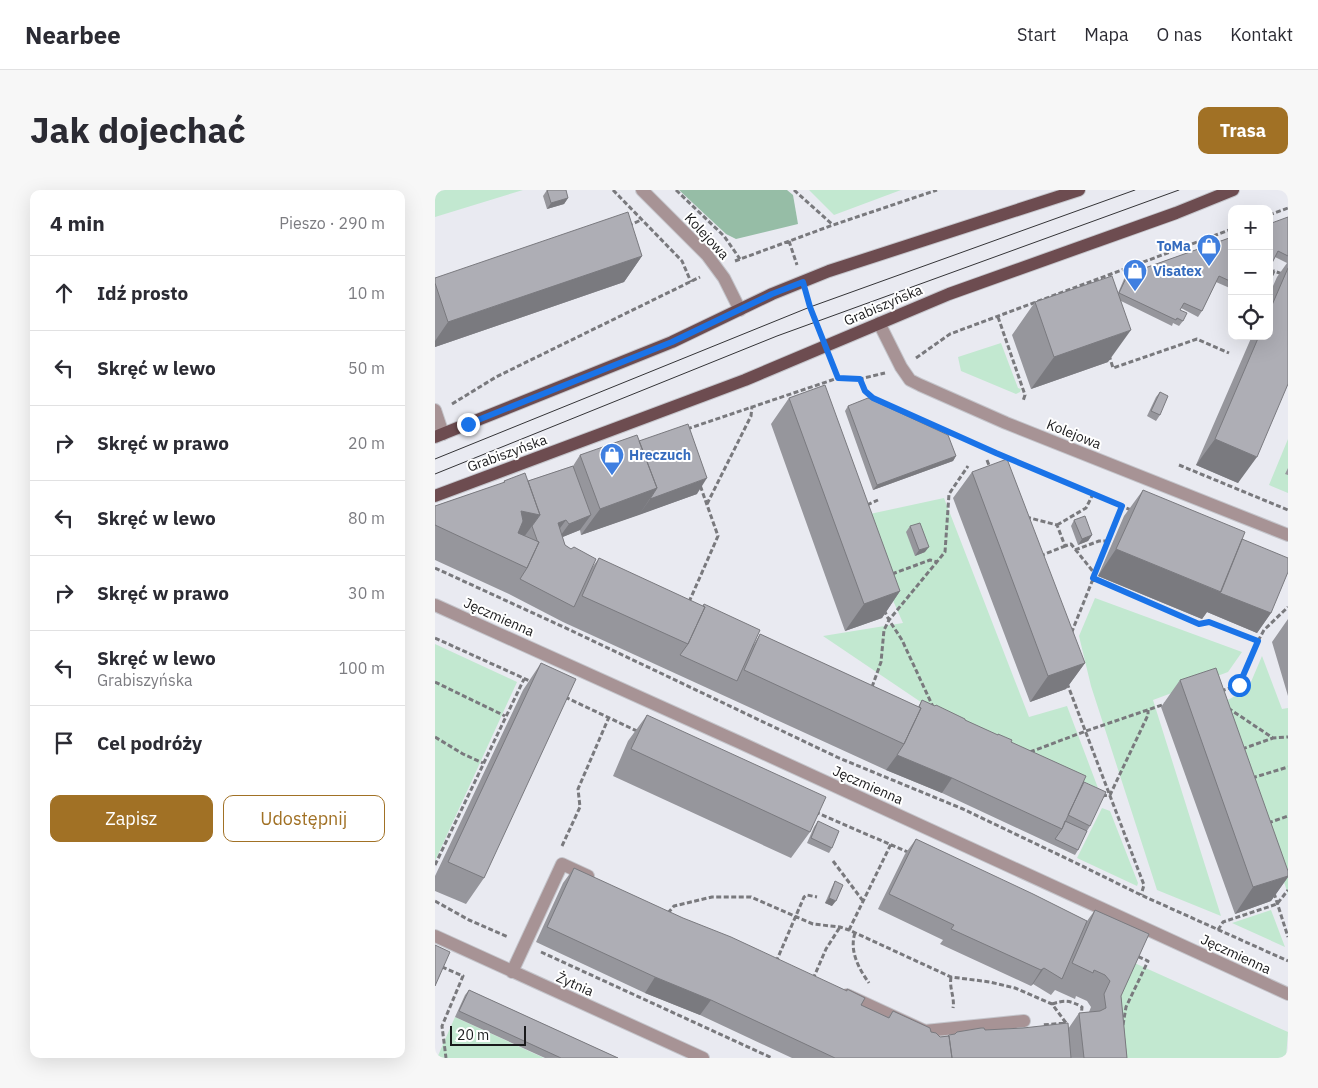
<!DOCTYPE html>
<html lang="pl">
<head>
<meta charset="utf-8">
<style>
	:root { --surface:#fff; --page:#f7f7f7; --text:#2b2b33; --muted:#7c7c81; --line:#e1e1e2; --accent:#a17125 }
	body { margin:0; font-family:"IBM Plex Sans",sans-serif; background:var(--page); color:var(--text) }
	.controls { position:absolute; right:15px; top:15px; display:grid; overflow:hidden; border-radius:10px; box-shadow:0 5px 20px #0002 }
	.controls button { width:45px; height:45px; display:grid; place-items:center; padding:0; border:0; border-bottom:1px solid var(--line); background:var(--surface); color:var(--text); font:25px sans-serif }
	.scale { position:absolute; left:15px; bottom:12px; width:76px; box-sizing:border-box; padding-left:5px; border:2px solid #1a1a1c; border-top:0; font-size:14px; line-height:18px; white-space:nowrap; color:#1a1a1c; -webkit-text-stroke:4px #fff; paint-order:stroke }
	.stop { position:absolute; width:15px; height:15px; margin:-11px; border:4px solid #1a73e8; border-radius:50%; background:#fff }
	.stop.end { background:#1a73e8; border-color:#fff; box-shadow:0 1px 5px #0008 }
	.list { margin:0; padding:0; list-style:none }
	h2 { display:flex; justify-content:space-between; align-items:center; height:65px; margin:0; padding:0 20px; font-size:21px }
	h2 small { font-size:16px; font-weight:400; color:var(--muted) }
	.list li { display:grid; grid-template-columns:32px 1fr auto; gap:15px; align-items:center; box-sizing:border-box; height:75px; padding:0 20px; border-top:1px solid var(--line) }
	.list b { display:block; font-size:19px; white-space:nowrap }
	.list p { margin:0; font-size:16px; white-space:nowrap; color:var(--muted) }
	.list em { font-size:16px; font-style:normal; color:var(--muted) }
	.actions { display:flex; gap:10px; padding:15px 20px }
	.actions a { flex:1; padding:11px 0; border:1px solid var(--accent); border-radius:10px; text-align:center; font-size:18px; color:var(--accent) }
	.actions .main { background:var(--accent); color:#fff }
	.icon { flex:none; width:28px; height:28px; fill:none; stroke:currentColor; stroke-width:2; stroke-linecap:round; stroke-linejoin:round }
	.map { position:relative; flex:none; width:853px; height:868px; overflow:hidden; border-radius:10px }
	header { display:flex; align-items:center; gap:30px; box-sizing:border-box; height:70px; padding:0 25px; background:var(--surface); border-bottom:1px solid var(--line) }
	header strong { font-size:24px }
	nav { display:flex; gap:28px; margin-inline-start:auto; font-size:18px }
	.intro { display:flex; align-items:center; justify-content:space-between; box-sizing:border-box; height:120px; padding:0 30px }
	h1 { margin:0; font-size:35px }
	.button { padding:12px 22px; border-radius:10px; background:var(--accent); color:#fff; font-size:18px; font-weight:700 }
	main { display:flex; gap:30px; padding:0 30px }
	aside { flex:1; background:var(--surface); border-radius:10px; box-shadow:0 5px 20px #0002 }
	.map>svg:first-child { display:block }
</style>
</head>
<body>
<header>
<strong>Nearbee</strong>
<nav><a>Start</a><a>Mapa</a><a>O nas</a><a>Kontakt</a></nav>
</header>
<div class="intro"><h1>Jak dojechać</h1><a class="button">Trasa</a></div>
<main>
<aside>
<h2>4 min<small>Pieszo · 290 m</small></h2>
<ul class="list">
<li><svg class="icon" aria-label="ahead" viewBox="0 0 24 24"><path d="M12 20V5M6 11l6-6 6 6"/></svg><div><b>Idź prosto</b></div><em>10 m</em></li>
<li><svg class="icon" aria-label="left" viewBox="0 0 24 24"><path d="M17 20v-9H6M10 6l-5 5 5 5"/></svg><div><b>Skręć w lewo</b></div><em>50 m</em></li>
<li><svg class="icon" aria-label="right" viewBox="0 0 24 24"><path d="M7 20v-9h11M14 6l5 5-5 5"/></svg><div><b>Skręć w prawo</b></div><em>20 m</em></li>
<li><svg class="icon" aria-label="left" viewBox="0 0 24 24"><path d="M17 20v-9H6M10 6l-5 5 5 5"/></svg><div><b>Skręć w lewo</b></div><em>80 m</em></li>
<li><svg class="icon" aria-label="right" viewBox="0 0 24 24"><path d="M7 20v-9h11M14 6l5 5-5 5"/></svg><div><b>Skręć w prawo</b></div><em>30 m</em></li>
<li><svg class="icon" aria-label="left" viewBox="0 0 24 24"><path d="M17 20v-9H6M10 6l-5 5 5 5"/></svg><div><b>Skręć w lewo</b><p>Grabiszyńska</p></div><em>100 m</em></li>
<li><svg class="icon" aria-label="arrive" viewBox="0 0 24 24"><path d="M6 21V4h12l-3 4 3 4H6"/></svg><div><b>Cel podróży</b></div></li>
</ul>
<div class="actions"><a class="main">Zapisz</a><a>Udostępnij</a></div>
</aside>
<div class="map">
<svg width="853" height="868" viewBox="0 0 853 868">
	<rect width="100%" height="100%" fill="#e9eaf1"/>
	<path fill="#c2e8d0" d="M0,0H88L0,27Z
		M374,0H466L399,25Z
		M566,153L583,198L586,199L585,202L581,204L526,181L523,167Z
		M853,249V303L834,295Z
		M509,308L594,527L632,516L663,598L508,527L388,446L468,433L421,327Z
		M660,408L807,462L793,482L718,510L786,726L722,700L656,496L644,446Z
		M0,454L82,492L0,671Z
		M827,466L847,519L853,518V704L789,512L813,499Z
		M667,618L675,621L703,693L702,696L642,668Z
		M836,720L850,757L797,733Z
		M695,771L853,842L851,868H671L667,832Z
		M20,827L109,868H2Z"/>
	<path fill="#96bda6" d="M244,0H352L358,5L363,34L301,49L291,44Z"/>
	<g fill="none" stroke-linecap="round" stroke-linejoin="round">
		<defs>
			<path id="minor" d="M207,0L272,65L289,88L305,120
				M444,133L466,177L475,190L485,195L571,233L853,345
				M0,220L8,244
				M0,415L306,553L853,804
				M0,746L268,868
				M77,782L127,674L153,686
				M412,805L490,841L589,831"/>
			<path id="major" d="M0,247L237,152L337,104L394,81L644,0
				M0,306L310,190L514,104L741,23L798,0"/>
		</defs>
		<use href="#minor" stroke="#c4c5cb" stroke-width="14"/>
		<use href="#major" stroke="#c4c5cb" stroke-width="14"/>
		<path stroke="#79797d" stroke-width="3" stroke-dasharray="5 2.5" stroke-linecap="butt" d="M178,0L247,71L256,92
			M241,0L289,46L305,69
			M359,0L398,35
			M834,25L853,18
			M193,36L206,30
			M354,51L362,75
			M300,71L398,35L502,0
			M834,92L839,81L853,86
			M373,109L384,139
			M563,127L590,205L588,211
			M674,165L678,178L762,149L794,163
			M481,168L515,144L797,39
			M397,172L403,188
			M425,189L430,201L438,208L561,263L696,320
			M17,214L61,187L265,87
			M252,239L403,188L425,189L450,183
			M552,270L555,278
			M744,275L853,320
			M272,314L316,226L317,216
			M432,315L443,310
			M591,327L622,335L630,356L636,354L660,384L636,444
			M622,335L651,318L658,304
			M640,360L664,351H673
			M605,366L630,356
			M0,378L135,440L404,568L528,619L641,673L706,705L853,771
			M660,383L687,316
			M457,384L495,370L503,372
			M658,389L764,434L774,432L823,451L804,495L786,501
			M254,412L283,346L265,295
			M449,420L454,430L467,450L499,519
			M0,448L97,492
			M823,451L829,440L853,417
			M0,492L70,526
			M632,493L709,695L706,705
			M437,497L446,472L449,440L454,430L510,362L514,304L533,276
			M130,507L204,542
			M793,518L838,548L853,547
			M0,547L28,564L48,573
			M807,559L838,548
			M595,562L651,541L730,514
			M817,588L853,577
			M667,606L675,605L713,525V520
			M380,622L475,663
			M833,633L853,626
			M127,656L145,617L143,599L174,527
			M398,671L428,711
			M0,675L89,489
			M839,703L853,747
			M0,711L34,730L73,747
			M233,723L239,716L277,707H316L378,734L405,737L414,740L516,787L555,792L580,798L603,808L617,814L631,833L607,835
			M414,740L456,654
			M783,740L788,732L842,714L853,700
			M420,743C414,761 424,779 434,793
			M106,762L337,868
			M341,772L369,707L372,705L382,707
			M0,774L28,786L7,836L11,868
			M516,787C514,798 520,808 518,818
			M378,789L391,759L405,737
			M617,814C629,810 635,810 647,817L646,827
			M688,835L691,817L713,771L702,766"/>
		<use href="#minor" stroke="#a79395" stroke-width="12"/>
		<use href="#major" stroke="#6d4c50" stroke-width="12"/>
		<path stroke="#343437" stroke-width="1" d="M0,269L375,117L700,0
			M0,284L342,146L744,0"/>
	</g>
	<path fill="#96969c" d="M112,0L133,8L129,14L112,19L108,6Z
		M853,27V194L803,293L761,275L817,146H834V105L842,87L852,73L840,67Z
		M797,47V99L781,92L767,121L763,127L746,118L745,120L748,131L744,136L738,133L737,136L686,111L673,172L596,199L577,145L600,112L683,103L689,89L693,84Z
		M207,66L189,92L0,157V88Z
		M725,202V225L721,231L712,226L721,207Z
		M354,208L465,401L447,428L410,441L336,234Z
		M413,216L521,266L518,271L438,300L410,221Z
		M204,251L262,304L146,345L145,340L127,347L130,355L156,379L164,368L319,454L325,444L483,517L487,510L576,552L649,592L655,636L652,641L643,660L640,665L507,603L451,580L128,432L74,404L0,370V316L68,293L69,291H93L138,276L145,265Z
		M853,278V285L850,284Z
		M537,282L650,473L631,499L595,512L518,308Z
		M708,300L807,349L836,423L822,443L772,422L767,429L663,386L689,326Z
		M639,330L657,345L653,351L643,355L636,336Z
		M475,336L490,362L480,366L471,342Z
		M853,429V506L837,452Z
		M106,473L49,688L31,714L0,701V686L88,500Z
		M745,490L853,681V687L836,711L800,724L726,517Z
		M212,525L375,642L356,668L178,586L193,551Z
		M383,631L397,658L394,663L372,653L379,637Z
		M481,649L652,731L660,720L686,806L692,868H357L265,825L210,803L101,752L128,693L139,678L426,815L453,827L458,821L505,847L550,840L633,839L644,823L654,822L656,817L652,811L641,806L640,809L620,800L616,805L598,794L596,796L505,754L508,750L443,719L470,664Z
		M400,691L397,716L390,713L397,697Z
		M34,800L183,868H110L20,827L30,805Z"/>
	<path fill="#7a7a7f" d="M133,8L129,14L112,19L116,13Z
		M207,66L189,92L0,157V151L13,132Z
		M696,140L673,172L596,199L619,167Z
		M780,249L822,267L803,293L761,275Z
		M521,266L518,271L438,300L442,295Z
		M272,288L262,304L204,325L215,309Z
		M222,298L204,325L146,345L165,319Z
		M86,321L105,325L86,351L67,347Z
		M156,325L145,340L123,349L134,334Z
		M131,330L120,345L123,333Z
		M657,345L653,351L643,355L647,349Z
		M494,357L490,362L480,366L484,360Z
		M681,359L836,423L822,443L772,422L767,429L663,386Z
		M465,401L447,428L410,441L429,414Z
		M650,473L631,499L595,512L613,486Z
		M462,565L517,588L507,603L451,580Z
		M853,686V687L836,711L800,724L818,697Z
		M394,708L401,711L397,716L390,713Z
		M609,778L598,794L596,796L606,780Z
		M220,787L276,810L265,825L210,803Z"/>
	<path fill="#aeaeb5" stroke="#7a7a7f" d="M112,0H131L133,8L116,13Z
		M193,22L207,66L13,132L0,93V88Z
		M853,27V66L843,61L834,79V34Z
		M797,47V92L784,86L767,121L749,113L745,120L752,123L748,131L742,128L741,130L684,103L693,84Z
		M853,78V194L822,267L780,249L824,146H834V122Z
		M677,86L696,140L619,167L600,112Z
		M390,195L465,401L429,414L354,208Z
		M725,202L733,206L725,225L716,221Z
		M433,208L513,245L521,266L442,295L413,216Z
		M253,234L272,288L215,309L222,298L204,251Z
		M202,245L222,298L165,319L145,265Z
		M572,269L650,473L613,486L537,282Z
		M138,276L156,325L134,334L131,330L123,333L130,355L136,359L139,357L161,369L139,417L85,389L92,378L104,352L102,351V350L97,336L105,325L93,291Z
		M90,283L105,325L86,321L88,331L83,343L104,352L92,378L0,335V316L70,292L69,291Z
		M708,300L810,342L786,402L681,359Z
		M650,326L657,345L647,349L639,330Z
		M485,333L494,357L484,360L475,336Z
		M807,349L853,368V382L836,423L785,403Z
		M164,368L270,417L253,454L147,406Z
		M269,414L325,440L302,491L245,465L253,454L270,417L268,416Z
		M325,444L486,518L469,554L309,480Z
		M106,473L141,489L49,688L13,672Z
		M781,478L853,681V686L818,697L745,490Z
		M487,510L500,516L501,515L530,529V530L563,545V544L577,550L576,552L651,586L627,639L517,588L462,565L469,554L486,518L484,517Z
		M212,525L391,607L375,642L196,559Z
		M649,592L671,602L655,636L633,625Z
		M383,631L404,641L397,658L376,648Z
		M630,631L652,641L643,660L620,649L627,639Z
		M481,649L598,704L652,731L627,789L609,778L606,780L516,739L519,735L454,704Z
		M139,678L248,728L296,747L412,801V799L430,808L426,815L454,828L458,821L495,838L496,842L501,843L505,847L514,846L517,868H400L276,810L220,787L112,737Z
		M400,691L408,695L401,711L394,708Z
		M660,720L714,744L686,806L692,868H649L644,823L665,821L671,818L669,804L675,791L670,785L659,780L658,783L637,773Z
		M0,755L15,762L0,796Z
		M34,800L183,868H126L24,821Z
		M633,833L636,868H517L514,846H513L514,845L520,844L522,842L546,838H549L550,840L588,838Z"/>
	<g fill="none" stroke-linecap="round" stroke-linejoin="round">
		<path stroke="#1a73e8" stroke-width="6" d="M33,234L237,152L337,104L368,92L375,117L403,188L425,189L430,201L438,208L561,263L687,316L658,388L764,434L774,432L823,451L804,495"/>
	</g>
	<defs>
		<symbol id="shop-pin" viewBox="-11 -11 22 30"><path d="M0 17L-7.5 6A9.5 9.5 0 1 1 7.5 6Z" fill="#3f7fe0" stroke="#fff"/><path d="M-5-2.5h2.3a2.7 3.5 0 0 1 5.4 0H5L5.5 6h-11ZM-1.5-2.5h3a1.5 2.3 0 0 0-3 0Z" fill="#fff"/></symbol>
	</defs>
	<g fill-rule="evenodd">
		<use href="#shop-pin" x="760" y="42" width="28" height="38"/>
		<use href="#shop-pin" x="686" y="67" width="28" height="38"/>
		<use href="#shop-pin" x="163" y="251" width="28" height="38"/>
	</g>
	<g text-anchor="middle" stroke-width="4" stroke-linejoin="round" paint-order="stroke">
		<g font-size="14" fill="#1a1a1c" stroke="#fff">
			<text transform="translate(272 46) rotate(47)" y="5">Kolejowa</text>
			<text transform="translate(448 115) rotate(-23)" y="5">Grabiszyńska</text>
			<text transform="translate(639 244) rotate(22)" y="5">Kolejowa</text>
			<text transform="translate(72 263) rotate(-20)" y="5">Grabiszyńska</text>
			<text transform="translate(64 427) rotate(24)" y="5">Jęczmienna</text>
			<text transform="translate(433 595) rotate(24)" y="5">Jęczmienna</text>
			<text transform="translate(801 764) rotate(25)" y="5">Jęczmienna</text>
			<text transform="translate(140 794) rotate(24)" y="5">Żytnia</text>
		</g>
		<g font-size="14" font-weight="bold" fill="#366cbe" stroke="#fff" text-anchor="start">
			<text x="756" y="61" text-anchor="end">ToMa</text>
			<text x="718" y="86">Visatex</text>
			<text x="194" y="270">Hreczuch</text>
		</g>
	</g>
</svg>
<div class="controls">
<button>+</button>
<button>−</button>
<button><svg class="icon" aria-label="locate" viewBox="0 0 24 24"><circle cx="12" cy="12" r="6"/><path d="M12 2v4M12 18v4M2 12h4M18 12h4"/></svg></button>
</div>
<div class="scale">20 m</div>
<div class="stop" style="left:804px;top:495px"></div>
<div class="stop end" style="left:33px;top:234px"></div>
</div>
</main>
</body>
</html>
